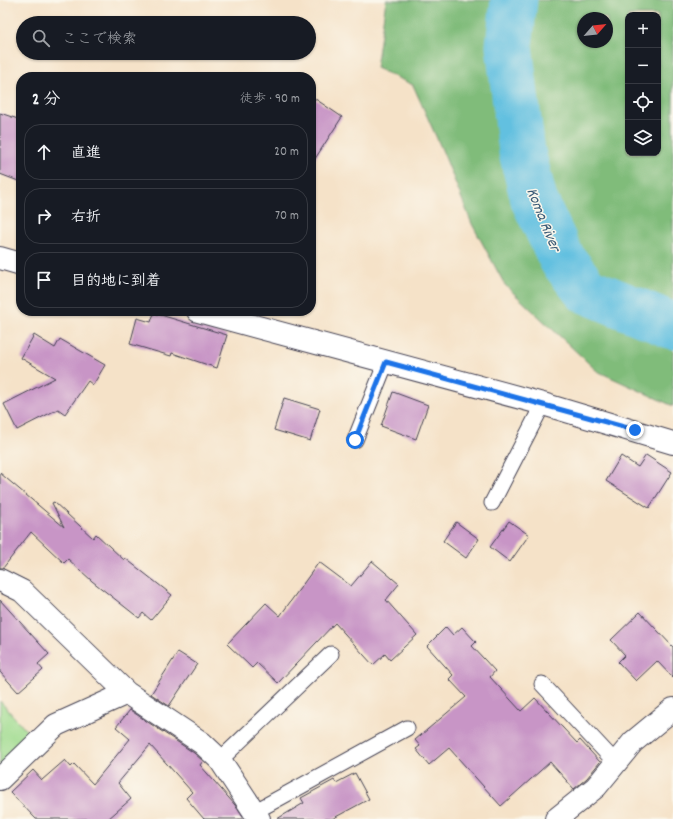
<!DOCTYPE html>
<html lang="ja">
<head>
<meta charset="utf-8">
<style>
	:root { --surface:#171b24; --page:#20242c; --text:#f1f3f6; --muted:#9ea1a6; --line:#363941 }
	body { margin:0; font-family:Dekko,"Klee One",sans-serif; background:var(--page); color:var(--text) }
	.controls { position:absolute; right:12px; top:12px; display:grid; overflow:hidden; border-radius:8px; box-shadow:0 1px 3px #0004 }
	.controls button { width:36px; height:36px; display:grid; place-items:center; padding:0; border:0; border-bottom:1px solid var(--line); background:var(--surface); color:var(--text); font:20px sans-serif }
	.compass { position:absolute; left:577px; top:12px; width:36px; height:36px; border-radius:50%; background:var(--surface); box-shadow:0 1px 3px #0004; rotate:62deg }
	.stop { position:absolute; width:12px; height:12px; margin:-9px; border:3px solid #1a73e8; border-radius:50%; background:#fff }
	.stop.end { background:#1a73e8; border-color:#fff; box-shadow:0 1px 4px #0008 }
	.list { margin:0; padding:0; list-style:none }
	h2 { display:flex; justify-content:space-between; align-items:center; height:52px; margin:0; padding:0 16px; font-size:17px }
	h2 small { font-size:13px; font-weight:400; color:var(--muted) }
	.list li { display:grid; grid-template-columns:26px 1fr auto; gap:12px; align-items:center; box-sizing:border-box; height:56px; margin:0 8px 8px; padding:0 8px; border:1px solid var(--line); border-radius:16px }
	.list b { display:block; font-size:15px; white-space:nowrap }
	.list em { font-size:13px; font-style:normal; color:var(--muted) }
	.icon { flex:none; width:22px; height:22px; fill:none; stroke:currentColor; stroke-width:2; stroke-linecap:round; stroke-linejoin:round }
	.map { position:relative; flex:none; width:673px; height:819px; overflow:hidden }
	.search { position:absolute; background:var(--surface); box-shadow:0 1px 3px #0004; left:16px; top:16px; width:300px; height:44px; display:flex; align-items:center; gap:10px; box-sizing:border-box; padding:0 14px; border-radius:22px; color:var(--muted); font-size:15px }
	.panel { position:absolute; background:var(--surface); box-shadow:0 1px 3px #0004; left:16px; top:72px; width:300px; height:244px; border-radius:16px }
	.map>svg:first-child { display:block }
</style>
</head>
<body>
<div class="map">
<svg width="673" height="819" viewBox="0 0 673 819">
	<rect width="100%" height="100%" fill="#fbf7ec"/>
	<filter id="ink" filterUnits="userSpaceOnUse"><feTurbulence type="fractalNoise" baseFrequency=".025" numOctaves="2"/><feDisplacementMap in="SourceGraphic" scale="8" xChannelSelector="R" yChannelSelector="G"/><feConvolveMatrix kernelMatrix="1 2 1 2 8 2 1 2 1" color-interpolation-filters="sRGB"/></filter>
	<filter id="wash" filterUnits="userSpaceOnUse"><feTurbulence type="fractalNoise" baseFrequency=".012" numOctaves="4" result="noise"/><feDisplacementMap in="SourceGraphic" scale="16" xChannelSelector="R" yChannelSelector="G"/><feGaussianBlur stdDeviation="0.9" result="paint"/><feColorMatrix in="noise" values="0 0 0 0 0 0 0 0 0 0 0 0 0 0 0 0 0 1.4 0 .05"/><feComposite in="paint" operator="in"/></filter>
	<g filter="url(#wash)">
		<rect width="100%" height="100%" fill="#f5e2c8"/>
		<path fill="#a0dc90" stroke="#617f66" d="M0,701L31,736L0,769Z"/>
		<path fill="#80bc7a" stroke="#516f5a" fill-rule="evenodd" d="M386,0H673V406L597,371L505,285L472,224L443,152L413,85L376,68ZM628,15H658V153H628ZM583,18H607V42H583Z"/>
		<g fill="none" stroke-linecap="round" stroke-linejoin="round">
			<path stroke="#62c0e0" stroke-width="47" d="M514,0L509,46L522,152L534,200L562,259L586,290L673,326"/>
		</g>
		<g id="blocks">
			<path fill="#c895c6" d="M311,96L342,117L311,165Z
				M0,113L21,120V182L0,174Z
				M154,313L227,335L217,368L172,353L171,356L130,344L137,318L151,322Z
				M34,335L55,348L60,339L105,365L93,385L88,381L65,414L58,409L17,430L4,404L55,378L21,358Z
				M393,392L428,405L416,439L381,426Z
				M284,398L320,409L310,441L274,430Z
				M646,455L672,472L649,508L606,481L621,456L638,467Z
				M0,473L64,527L52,503L54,502L93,538L96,534L124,560L125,558L172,595L151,620L143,613L139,618L92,581L68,559L64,563L31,532L3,568H0Z
				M509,521L529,535L510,562L490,547Z
				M456,522L479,539L466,558L443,541Z
				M372,561L399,584L386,600L417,635L390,660L385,654L373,665L335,623L278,683L257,663L252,668L227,644L266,603L280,616L319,562L351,586Z
				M0,600L49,654L38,664L43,670L18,692L0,672Z
				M640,612L673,647V678L657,661L636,681L618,662L625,655L611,640Z
				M446,627L453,635L462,627L476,642L472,646L495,671L490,677L521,711L535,698L577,743L580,740L600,762L587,778L574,789L550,762L501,806L449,748L429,765L416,749L420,746L415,740L466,697L449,679L453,675L427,646Z
				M178,652L197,664L169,706L151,694Z
				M130,710L194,753L203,761L200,765L235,805L244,819H204L186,798L192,792L150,745L118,783L131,799L108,819H36L10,792L33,770L42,780L65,760L71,767L74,764L93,784L130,739L116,727Z
				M355,773L369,799L332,819H277L304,803L301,798L334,780L336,783Z"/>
		</g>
	</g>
	<g filter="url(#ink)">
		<use href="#blocks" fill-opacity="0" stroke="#423f50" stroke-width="1"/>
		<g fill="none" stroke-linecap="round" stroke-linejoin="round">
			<defs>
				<path id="service" d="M355,440L386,362
					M492,503L543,404
					M542,684L616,763
					M220,760L331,654
					M254,812L407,728"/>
				<path id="minor" d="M0,258L21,264
					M198,311L543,404L673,443
					M0,580L22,591L127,693L202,743L220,760L259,819
					M0,779L56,725L127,693
					M556,819L596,787L633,742L673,709"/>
			</defs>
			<use href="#service" stroke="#423f50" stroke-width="17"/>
			<use href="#minor" stroke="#423f50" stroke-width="24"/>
			<use href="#service" stroke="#fff" stroke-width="15"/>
			<use href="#minor" stroke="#fff" stroke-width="22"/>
		</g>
	</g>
	<g fill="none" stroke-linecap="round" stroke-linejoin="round" filter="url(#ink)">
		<path stroke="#1a73e8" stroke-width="5" d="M355,440L386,362L635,430"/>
	</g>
	<g text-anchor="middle" stroke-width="3" stroke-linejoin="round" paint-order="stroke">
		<g font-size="16" font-style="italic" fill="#385975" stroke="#fbf7ec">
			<text transform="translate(545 219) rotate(68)" y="6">Koma River</text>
		</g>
	</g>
</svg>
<div class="controls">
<button>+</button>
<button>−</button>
<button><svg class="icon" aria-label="locate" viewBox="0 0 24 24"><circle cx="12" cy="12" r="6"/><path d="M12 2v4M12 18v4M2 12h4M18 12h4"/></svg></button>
<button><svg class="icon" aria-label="layers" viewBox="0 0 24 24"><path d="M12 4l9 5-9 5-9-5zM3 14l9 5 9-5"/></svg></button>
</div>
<svg class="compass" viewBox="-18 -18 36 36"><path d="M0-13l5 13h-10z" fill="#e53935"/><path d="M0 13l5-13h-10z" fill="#9ea1a6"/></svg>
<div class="stop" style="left:355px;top:440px"></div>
<div class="stop end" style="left:635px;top:430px"></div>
<div class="search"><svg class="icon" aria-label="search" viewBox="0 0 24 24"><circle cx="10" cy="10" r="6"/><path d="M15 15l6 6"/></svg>ここで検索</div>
<section class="panel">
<h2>2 分<small>徒歩 · 90 m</small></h2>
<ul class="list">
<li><svg class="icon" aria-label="ahead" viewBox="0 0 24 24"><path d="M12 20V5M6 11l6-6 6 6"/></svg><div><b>直進</b></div><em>20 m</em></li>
<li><svg class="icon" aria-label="right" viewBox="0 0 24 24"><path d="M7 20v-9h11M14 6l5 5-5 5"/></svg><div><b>右折</b></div><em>70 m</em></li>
<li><svg class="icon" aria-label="arrive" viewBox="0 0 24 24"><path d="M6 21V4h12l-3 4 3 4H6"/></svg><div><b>目的地に到着</b></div></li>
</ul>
</section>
</div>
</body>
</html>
